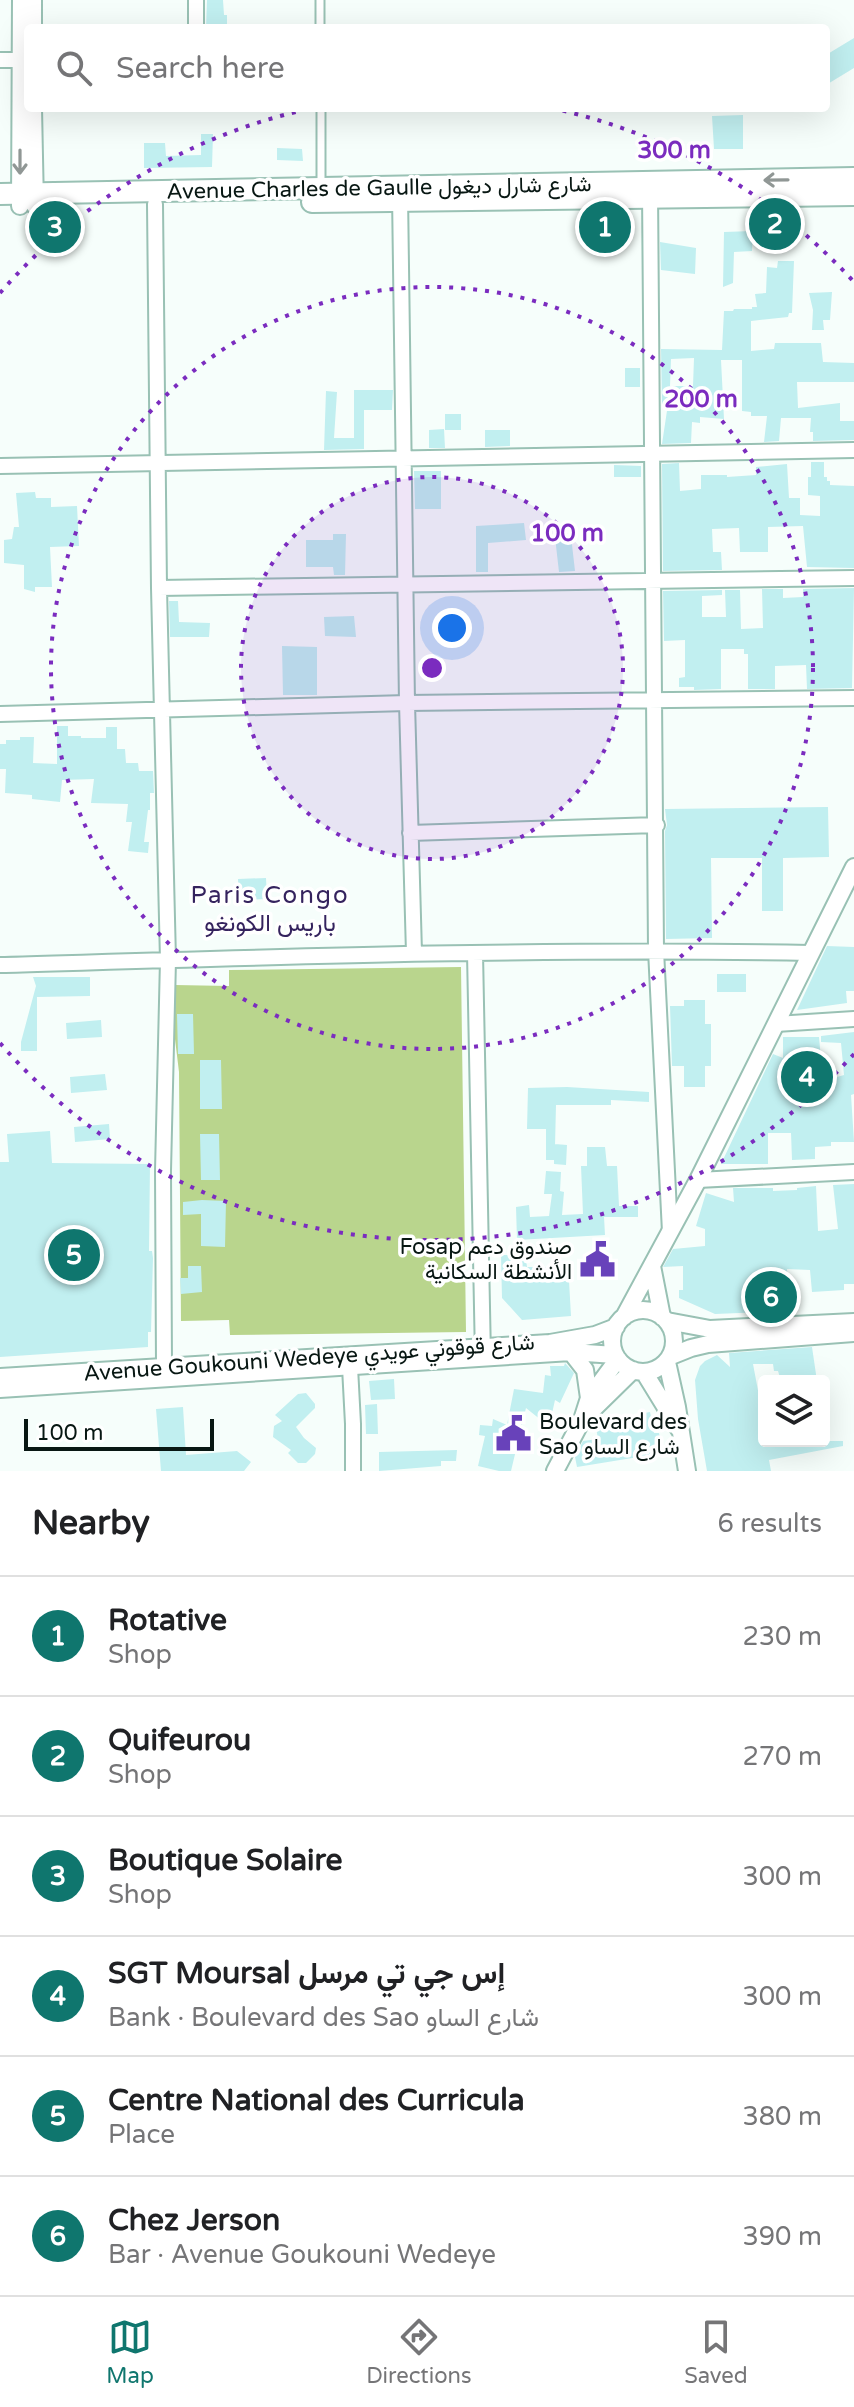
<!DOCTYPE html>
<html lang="en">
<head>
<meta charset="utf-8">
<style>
	:root { --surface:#fff; --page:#f2f2f2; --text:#202124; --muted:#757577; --line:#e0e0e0; --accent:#0f766e }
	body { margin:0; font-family:"Varela Round",Vazirmatn,sans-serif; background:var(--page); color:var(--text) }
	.controls { position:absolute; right:24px; bottom:24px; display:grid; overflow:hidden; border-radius:8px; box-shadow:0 8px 32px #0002 }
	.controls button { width:72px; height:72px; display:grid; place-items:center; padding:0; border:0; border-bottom:2px solid var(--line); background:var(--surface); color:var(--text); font:40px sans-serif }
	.scale { position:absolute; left:24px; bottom:20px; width:190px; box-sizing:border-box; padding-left:8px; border:4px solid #081713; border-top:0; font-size:22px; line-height:28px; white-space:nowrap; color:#081713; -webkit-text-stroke:6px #fff; paint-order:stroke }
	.you { position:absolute; left:452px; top:628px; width:28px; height:28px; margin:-20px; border:6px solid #fff; border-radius:50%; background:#1a73e8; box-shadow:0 0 0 12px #1a73e833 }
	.badge { display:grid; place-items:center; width:52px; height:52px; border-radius:50%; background:var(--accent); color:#fff; font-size:26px; font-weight:700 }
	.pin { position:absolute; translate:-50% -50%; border:4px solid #fff; box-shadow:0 2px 8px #0006 }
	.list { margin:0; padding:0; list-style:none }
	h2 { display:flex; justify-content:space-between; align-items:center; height:104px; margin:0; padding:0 32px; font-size:34px }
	h2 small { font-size:26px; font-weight:400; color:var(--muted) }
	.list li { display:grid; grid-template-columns:52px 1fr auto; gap:24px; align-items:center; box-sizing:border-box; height:120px; padding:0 32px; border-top:2px solid var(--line) }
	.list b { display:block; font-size:30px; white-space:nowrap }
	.list p { margin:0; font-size:26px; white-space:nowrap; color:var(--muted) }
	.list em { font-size:26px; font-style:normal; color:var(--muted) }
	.icon { flex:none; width:44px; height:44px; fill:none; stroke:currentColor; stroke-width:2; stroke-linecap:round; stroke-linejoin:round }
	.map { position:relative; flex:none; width:854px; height:1471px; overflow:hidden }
	.search { position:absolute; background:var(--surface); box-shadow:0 8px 32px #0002; left:24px; right:24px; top:24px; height:88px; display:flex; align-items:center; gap:20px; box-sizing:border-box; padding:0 28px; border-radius:8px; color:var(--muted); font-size:30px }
	.sheet { height:824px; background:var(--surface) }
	nav { display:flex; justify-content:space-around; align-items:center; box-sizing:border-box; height:112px; border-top:2px solid var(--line); background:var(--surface); font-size:22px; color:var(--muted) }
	nav a { display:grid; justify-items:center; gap:4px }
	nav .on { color:var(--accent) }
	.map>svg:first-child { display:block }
</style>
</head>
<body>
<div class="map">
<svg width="854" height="1471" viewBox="0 0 854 1471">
	<rect width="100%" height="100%" fill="#f6fefb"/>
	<path fill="#b9d58d" d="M461,967L466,1332L230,1335L229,1320L181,1321L179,1072L175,1039V985L229,986V970Z"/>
	<path fill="#c1eff0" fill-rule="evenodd" d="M207,0H223L224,15H227V28H206Z
		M854,38V68L826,85V55Z
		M743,115V149H714L712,116Z
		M201,134H213L212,167L144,168V143H165L166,156L201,155Z
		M277,148L302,149L303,161L277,160Z
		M753,231L752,251L734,252L733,283L723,287L724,232Z
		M660,242L696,248L695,274L661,270Z
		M778,261H794L792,313H789L788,317L751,321V351L774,349L775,343H821L823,362L854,363V382H797L798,408L840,403V421H854V440L813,441V432H810L811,418H781L779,441L764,442L767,416H751V412L742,411V360H721L724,419L700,417V423L692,422L691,443L662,444L668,404H662L661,349L722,350L724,311H733L734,309H752V307H757L755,294L766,293L767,267L777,268ZM694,358L693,386H670L671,359Z
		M832,292L830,320H823L824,330H812L813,310L809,293Z
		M625,368H640V387H625Z
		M354,390H393L392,410H364V449L324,450L326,391L337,392L334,438H354Z
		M445,414H461V430H445Z
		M444,429L445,448H429V430Z
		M485,430H510V446L485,447Z
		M811,462H824V477H827V481H830V485L854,486V568L807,567L803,526L768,527V552H740L739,528L712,529L713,552H721L722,570L663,571L662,464L679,463L680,491L701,489V475H727V477L756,475V467L787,464L789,498H800V515L820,516V496L808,495V477H811Z
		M614,465L641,466V477H614Z
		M414,471H441V509H415Z
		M35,492L36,498H51V507L77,506L79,546L50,547L52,587H35V592L24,589V565L4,563V540L12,539L14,527H19L16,493Z
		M524,523L526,540L488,543V572H476V526Z
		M333,534H346L345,575H334L333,567H306V540H333Z
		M571,536L575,571L559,572L555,537Z
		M854,588L852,688L807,689L806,665L775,666V689H748V654H744V649H721V689L694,690V687H679V678L685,677V640L664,641L663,591L722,590V595L702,596V617H726L725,590H740L741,629L763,628L762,589H783V598L803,597V589Z
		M169,601H178L179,622L210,623L209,637H170Z
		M354,616L356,637L325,636L324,617Z
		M282,646L317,647V695H283Z
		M57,726H68V736H81V738H106V727H117V749H125L126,763H138L139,771H153L154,793H150V810H148L144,842H149L148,853L128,851L132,822H126L128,804L91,803L94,779L62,780L60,802L32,799V795L5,793L6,769H0V744H6V740H20V737H34L33,763L57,764Z
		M828,807L829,857L783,858V911H762V858H711L712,938L666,939L665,831L667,825L665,809Z
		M266,878L267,899L239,900L238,879Z
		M827,946L854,947V991H846L847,1003L797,1010Z
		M717,974H746V992H717Z
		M33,977H90V996L37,997V1051H21V1042L36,986Z
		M684,1000H705V1024H711V1066H705V1087H684V1066H672L670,1006H684Z
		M177,1014H193L194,1054H178Z
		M101,1020L102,1037L67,1039L66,1023Z
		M854,1032V1094L851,1095L854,1142H831V1146L815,1147V1159L792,1160L791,1133H768V1164H721L773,1054L783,1058V1037H819L823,1081L844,1075L841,1043L821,1042V1036Z
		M200,1060H221L222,1109H200Z
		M105,1074L107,1090L71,1093L70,1077Z
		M567,1087L649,1092V1102L611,1100V1105H556L555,1146V1144L567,1145L566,1165L554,1164V1160H546V1129H527L528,1088Z
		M109,1124L110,1139L75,1142L74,1127Z
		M50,1131L52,1163L150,1164L149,1251H152L153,1258L151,1332H148V1347L0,1357V1162H9L7,1134Z
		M200,1134H219L220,1180H201Z
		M587,1147H605L607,1166H617L619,1206H638V1217H604L605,1235L517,1240L516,1207L529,1205L530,1217L549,1216L552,1194H544L546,1171L561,1172L560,1191L564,1192L562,1215L583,1214L581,1166H587Z
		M854,1184V1284H844V1290L812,1292L810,1270L787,1269L790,1311L715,1314L679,1298V1290H683V1266L663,1267L673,1249L705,1246V1229L696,1226L706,1193L734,1202L733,1188H773V1191L797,1190V1188L816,1186L818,1231L838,1229L833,1185Z
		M202,1200L226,1201L225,1247L201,1246V1214L183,1215V1202Z
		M501,1255H516V1260L526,1259L527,1267H563L564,1281H569L571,1316L522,1320L502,1298Z
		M188,1266H201L202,1292L181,1294L180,1278H188Z
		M812,1347L817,1381H781L778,1371H774L773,1364H753L760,1401L764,1441H843V1446L769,1460L771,1471H707L698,1419L695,1380L700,1366L705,1361L717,1355L730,1367L729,1353Z
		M565,1363L574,1373L560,1403L555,1400L551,1418L547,1421L541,1420L526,1408L511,1471H499L478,1466L485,1436L479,1435L480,1425L492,1426L493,1419L507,1425L514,1389L543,1393L545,1375L551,1376L550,1366H564Z
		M394,1379L395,1399L371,1400L369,1381Z
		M306,1393L315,1404V1408L296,1427L304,1438L316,1448L315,1454L306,1463H298L288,1453L291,1450L273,1437L274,1426L282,1421L275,1415L298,1394Z
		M377,1404L378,1434H366L365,1405Z
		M183,1407L186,1455L237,1451L251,1462L244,1471H161L156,1409Z
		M650,1412L654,1433H659L663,1453L577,1467L575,1457L583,1441L598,1439L596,1427L611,1425L610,1419Z
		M457,1450L456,1461H441V1466L379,1471V1452Z"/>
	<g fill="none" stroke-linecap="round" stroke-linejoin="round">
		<defs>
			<path id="service" d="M320,0V28
				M321,108V187"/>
			<path id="minor" d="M196,0V28
				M0,60H28
				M650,190L656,950L670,1232
				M400,194L407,703L414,953
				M155,204L159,588L168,960L163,1171L164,1365
				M0,466L854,450
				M159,588L854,578
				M0,714L407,703L854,698
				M410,833L657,825
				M475,953L483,1358
				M0,965C270,957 540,948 810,953
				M776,1024L854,1019
				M698,1180L854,1172
				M350,1367L353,1424V1471"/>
			<path id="tertiary" d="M33,28V0
				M33,108L35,206
				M20,206L21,0
				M652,1266L662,1317
				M612 1341a31 31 0 1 1 62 0a31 31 0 1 1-62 0Z
				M624,1317L698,1180L854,867
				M667,1321L710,1329L854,1322
				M571,1352L585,1370L589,1398
				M671,1356L691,1348L708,1344L854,1333
				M667,1362L677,1407L687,1471
				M644,1372L679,1429
				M0,1377L550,1343L595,1335L616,1327
				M0,1389L571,1352L615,1355
				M584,1418L633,1370
				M555,1471L582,1420L589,1398L618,1359"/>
			<path id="primary" d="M0,194L854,178
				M312,202L854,195"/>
		</defs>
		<use href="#service" stroke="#99c1b4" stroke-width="11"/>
		<use href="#minor" stroke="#99c1b4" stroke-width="18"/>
		<use href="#tertiary" stroke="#99c1b4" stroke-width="20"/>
		<use href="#primary" stroke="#99c1b4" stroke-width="24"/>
		<use href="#service" stroke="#fff" stroke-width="7"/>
		<use href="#minor" stroke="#fff" stroke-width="14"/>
		<use href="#tertiary" stroke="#fff" stroke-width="16"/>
		<use href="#primary" stroke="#fff" stroke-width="20"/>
	</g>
	<defs><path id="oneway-shaft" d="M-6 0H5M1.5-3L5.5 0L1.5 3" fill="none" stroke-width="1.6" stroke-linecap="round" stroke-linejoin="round" transform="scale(2)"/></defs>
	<g stroke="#909795">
		<use href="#oneway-shaft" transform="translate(20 162) rotate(90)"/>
		<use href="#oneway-shaft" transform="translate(776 180) rotate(179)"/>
	</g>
	<circle cx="432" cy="668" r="191" fill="#7b2cbf" fill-opacity=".12"/>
	<g fill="none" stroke="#7b2cbf" stroke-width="4" stroke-dasharray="4 8">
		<circle cx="432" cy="668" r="191"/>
		<circle cx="432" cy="668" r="381"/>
		<path d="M854 1054A572 572 0 0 1 0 1043M0 293A572 572 0 0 1 313 108M551 108A572 572 0 0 1 854 282"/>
	</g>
	<defs>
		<symbol id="civic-bare" viewBox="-9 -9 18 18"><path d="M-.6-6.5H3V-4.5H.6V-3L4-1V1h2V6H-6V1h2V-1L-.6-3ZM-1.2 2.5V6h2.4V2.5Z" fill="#6842ba" stroke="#fff" stroke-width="2.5" paint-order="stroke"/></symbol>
	</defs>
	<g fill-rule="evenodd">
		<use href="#civic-bare" x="572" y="1234" width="51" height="51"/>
		<use href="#civic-bare" x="488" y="1408" width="51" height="51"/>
	</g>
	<g text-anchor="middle" stroke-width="7" stroke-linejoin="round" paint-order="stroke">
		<g font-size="22" fill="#081713" stroke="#fff">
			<text transform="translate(379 187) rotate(-1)" y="8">Avenue Charles de Gaulle شارع شارل ديغول</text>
			<text transform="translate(309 1357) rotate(-4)" y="8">Avenue Goukouni Wedeye شارع قوقوني عويدي</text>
		</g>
		<g font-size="22" fill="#081713" stroke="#fff" text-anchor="end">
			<text x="572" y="1254">Fosap صندوق دعم<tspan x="572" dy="25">الأنشطة السكانية</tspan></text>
			<text x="539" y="1429" text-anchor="start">Boulevard des<tspan x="539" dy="25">Sao شارع الساو</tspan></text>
		</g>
		<g font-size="24" letter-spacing="2" fill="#35235e" stroke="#fff">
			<text x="270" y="903">Paris Congo<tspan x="270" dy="28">باريس الكونغو</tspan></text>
		</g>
	</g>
	<circle cx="432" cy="668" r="12" fill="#7b2cbf" stroke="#fff" stroke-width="4"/>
	<g font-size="24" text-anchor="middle" font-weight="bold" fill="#7b2cbf" stroke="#fff" stroke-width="7" stroke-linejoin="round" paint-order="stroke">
		<text x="674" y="158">300 m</text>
		<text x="701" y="407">200 m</text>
		<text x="567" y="541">100 m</text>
	</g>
</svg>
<div class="controls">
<button><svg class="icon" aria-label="layers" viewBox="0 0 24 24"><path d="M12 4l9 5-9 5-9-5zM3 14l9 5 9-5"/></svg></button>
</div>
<div class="scale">100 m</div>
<div class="you"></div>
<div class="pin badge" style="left:605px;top:227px">1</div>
<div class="pin badge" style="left:775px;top:224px">2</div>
<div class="pin badge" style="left:55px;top:227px">3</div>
<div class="pin badge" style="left:807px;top:1077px">4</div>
<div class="pin badge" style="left:74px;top:1255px">5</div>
<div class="pin badge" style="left:771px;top:1297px">6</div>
<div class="search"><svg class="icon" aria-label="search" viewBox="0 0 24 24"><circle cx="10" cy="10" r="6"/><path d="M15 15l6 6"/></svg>Search here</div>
</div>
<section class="sheet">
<h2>Nearby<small>6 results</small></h2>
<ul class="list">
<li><span class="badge">1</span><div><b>Rotative</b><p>Shop</p></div><em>230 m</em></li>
<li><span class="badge">2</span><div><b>Quifeurou</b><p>Shop</p></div><em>270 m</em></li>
<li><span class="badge">3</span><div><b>Boutique Solaire</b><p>Shop</p></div><em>300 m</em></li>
<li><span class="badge">4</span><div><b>SGT Moursal إس جي تي مرسل</b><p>Bank · Boulevard des Sao شارع الساو</p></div><em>300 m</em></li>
<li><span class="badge">5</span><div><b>Centre National des Curricula</b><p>Place</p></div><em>380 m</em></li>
<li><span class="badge">6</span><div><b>Chez Jerson</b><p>Bar · Avenue Goukouni Wedeye</p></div><em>390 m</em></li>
</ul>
</section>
<nav>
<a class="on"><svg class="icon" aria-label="map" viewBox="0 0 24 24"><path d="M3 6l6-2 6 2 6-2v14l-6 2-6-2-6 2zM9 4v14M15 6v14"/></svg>Map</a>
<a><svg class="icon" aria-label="directions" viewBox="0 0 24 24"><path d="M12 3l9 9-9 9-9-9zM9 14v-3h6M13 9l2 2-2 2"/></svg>Directions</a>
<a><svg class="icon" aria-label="saved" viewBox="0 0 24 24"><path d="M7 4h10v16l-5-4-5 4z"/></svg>Saved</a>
</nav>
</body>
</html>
